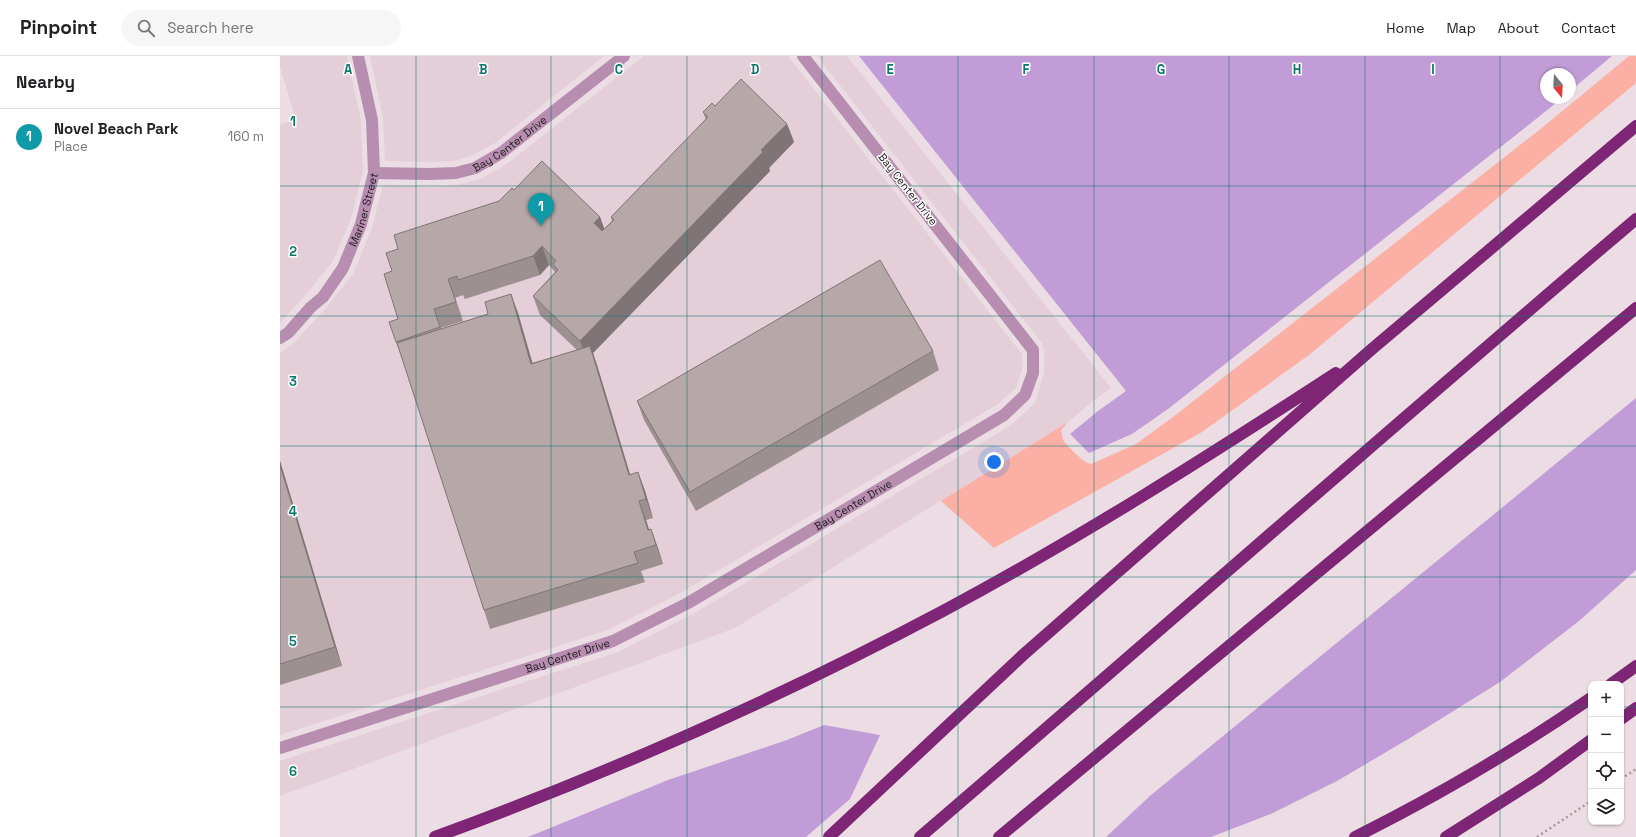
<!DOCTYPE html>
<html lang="en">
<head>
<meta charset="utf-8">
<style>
	:root { --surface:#fff; --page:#f6f6f6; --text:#202124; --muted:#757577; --line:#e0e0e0; --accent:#ea580c }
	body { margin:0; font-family:"Space Grotesk",sans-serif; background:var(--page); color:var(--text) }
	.controls { position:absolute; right:12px; bottom:12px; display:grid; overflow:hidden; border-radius:8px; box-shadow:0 1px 3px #0004 }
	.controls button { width:36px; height:36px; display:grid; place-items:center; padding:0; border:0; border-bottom:1px solid var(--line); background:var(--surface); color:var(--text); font:20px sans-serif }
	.compass { position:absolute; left:1260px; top:12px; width:36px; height:36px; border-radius:50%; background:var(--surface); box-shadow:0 1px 3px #0004; rotate:162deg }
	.you { position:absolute; left:714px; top:406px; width:14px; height:14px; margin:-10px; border:3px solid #fff; border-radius:50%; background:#1a73e8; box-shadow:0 0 0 6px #1a73e833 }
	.badge { display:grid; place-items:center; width:26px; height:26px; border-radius:50%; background:var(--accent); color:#fff; font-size:13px; font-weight:700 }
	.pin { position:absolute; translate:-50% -33px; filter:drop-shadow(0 1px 2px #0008) }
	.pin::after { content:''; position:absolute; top:21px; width:14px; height:12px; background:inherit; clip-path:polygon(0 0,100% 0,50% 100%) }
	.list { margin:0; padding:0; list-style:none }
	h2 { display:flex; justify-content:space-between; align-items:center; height:52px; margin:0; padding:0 16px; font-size:17px }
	h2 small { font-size:13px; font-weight:400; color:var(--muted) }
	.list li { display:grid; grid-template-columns:26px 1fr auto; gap:12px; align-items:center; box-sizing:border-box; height:56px; padding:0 16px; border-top:1px solid var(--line) }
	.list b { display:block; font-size:15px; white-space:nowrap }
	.list p { margin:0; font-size:13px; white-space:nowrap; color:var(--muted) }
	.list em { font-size:13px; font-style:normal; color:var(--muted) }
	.icon { flex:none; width:22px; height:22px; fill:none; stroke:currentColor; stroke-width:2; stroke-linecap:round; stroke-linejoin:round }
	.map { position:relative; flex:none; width:1356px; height:781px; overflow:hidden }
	header { display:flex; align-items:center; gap:24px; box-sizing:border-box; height:56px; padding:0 20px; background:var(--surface); border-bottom:1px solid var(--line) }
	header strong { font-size:19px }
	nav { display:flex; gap:22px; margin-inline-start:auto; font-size:14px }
	.search { width:280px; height:36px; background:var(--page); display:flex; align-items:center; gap:10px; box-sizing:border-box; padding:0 14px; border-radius:22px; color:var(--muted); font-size:15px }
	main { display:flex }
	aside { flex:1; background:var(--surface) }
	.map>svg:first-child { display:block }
</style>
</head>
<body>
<header>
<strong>Pinpoint</strong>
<div class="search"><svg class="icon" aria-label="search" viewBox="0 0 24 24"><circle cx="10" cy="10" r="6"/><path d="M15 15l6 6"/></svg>Search here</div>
<nav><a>Home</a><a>Map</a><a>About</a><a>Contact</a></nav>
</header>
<main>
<aside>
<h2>Nearby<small></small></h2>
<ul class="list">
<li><span class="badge" style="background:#0f9aa8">1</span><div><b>Novel Beach Park</b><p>Place</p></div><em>160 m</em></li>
</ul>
</aside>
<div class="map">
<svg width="1356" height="781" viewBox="0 0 1356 781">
	<rect width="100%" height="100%" fill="#ebdde3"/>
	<path fill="#e4ced7" d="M0,0H67L81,65L83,115L71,163L53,205L28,236L0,267V69L10,65L13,61V54L0,11Z
		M90,0H324L215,87L191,100L173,105L149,106L105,105L103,62Z
		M364,0H508L742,298V313L736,332L718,348L402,536L328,574L0,679V297L14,287L45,253L73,218L92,172L103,129L151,131L177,129L201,123L228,107Z
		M537,0H567L831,332L812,346L788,366L455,572L0,740V705L338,596L413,558L730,370L753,349L756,344L764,317V295L762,287Z"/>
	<path fill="#fcafa4" d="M1349,0H1356V27L1029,299L922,376L714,492L661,445L788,366L781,374C782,377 782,381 783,384C788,391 803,406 811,408L856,388L893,361L1263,71Z"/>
	<path fill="#c29cd7" d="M579,0H1332L1290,35V18H1266V42H1282L1256,63L888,353L852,378L809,397L790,378L818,355L846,335Z
		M1356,342V514L1299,565L1220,626L1130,682L1057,725L993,757L931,781H826L871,739Z
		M544,669L600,679L570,743L526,781H248L388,724L507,684Z"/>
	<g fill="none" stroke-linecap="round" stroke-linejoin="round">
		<path stroke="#a4999e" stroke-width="2.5" stroke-dasharray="2 3" stroke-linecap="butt" d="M1341,723L1356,713
			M1257,781L1311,745"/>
		<g stroke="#b78db0" stroke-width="12">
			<path id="s1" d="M94,117L150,118L176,117L195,112L221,97L344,0"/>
			<path id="s2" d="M0,282L8,277L31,251L43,241L63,212L81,168L94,117L92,64L78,0"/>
			<path id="s3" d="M0,692L333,585L408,547L724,359L745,339L753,317V294L523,0"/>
		</g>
		<path stroke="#7e2575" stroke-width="12" d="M1331,628L1356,610
			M1341,663L1356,652
			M155,781C330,717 499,642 663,555C798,483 927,401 1056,317
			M549,781L743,599L1092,293L1356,70
			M640,781C879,576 1116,367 1356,163
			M719,781L1356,252
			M1075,781C1157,740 1236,694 1311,642
			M1166,781L1259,722L1311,684"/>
	</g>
	<path fill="#9d9090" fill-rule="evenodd" d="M435,50L507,68L514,86L489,112L490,115L313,297L317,309L350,419L358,416L365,435L373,462L366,464L369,474L378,492L383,508L361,515L365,526L210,573L204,554L123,305L116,286L118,263L112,215L118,193L219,145L234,134L320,161L324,173L332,165L331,161L426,64L423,56ZM269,209L275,216L253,240L260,259L297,294L252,307L238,257L231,238L208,258L162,273L161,272L183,265L175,242L183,239L185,243L260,219Z
		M653,295L659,314L416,455L364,364L357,345Z
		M0,405L62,610L0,629Z"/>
	<path fill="#7f7576" d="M507,68L514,86L489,112L490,115L313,297L317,309L356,438L300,285L481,94Z
		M320,161L327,180L314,167Z
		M262,190L269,209L260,219L253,200Z
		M168,223L175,242L183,265L176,246Z
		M231,238L238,257L258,326L251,308Z
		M0,405L62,610L55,591L0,409Z
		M358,416L365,435L373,462L366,443Z
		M359,445L366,464L375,493L368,474Z
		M371,473L378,492L383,508L376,489Z"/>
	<path fill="#b6a7a8" stroke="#7f7576" d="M461,23L507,68L481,94L483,96L300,285L253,240L278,214L273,208L276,205L262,190L253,200L178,224L177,220L168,223L176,246L154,253L160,271L116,286L109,266L118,263L104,218L112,215L106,197L118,193L114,179L219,145L232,132L234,134L262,105L320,161L314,167L322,175L334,164L331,161L428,61L423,56L432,47L435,50Z
		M600,204L653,295L410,436L357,345Z
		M231,238L251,308L310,290L349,419L358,416L366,443L359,445L368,474L371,473L376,489L354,496L358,507L204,554L117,287L208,258L205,246Z
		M0,409L55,591L0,608Z"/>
	<path fill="none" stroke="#0f766e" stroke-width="1" stroke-opacity="0.55" d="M136,0V781M271,0V781M407,0V781M542,0V781M678,0V781M814,0V781M949,0V781M1085,0V781M1220,0V781M0,130H1356M0,260H1356M0,390H1356M0,521H1356M0,651H1311M1341,651H1356"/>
	<g text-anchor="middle" stroke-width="3" stroke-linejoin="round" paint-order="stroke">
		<g font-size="11" fill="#1f1a1c" stroke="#fff">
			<text dy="4" stroke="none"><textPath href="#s1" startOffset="144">Bay Center Drive</textPath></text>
			<text transform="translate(628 133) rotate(52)" y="4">Bay Center Drive</text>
			<text dy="4" stroke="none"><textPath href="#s2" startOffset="157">Mariner Street</textPath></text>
			<text dy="4" stroke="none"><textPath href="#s3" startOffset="626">Bay Center Drive</textPath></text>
			<text dy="4" stroke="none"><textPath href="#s3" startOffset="302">Bay Center Drive</textPath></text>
		</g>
	</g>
	<g font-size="13" text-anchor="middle" font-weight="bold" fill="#0f766e" stroke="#fff" stroke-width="3" stroke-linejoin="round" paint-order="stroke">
		<text x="68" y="18">A</text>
		<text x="203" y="18">B</text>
		<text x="339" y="18">C</text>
		<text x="475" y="18">D</text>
		<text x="610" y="18">E</text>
		<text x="746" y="18">F</text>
		<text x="881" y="18">G</text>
		<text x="1017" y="18">H</text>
		<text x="1153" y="18">I</text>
		<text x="13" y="70">1</text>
		<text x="13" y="200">2</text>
		<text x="13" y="330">3</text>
		<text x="13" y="460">4</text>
		<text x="13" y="590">5</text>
		<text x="13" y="720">6</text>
	</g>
</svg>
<div class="controls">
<button>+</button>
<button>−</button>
<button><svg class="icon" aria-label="locate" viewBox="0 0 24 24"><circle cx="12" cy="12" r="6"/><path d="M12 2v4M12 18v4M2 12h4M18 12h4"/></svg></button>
<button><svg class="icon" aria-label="layers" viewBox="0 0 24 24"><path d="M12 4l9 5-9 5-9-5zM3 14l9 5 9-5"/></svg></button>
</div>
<svg class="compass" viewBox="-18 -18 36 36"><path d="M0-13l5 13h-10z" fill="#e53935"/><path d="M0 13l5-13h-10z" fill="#757577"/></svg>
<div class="you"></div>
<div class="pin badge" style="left:261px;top:170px;background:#0f9aa8">1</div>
</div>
</main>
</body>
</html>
